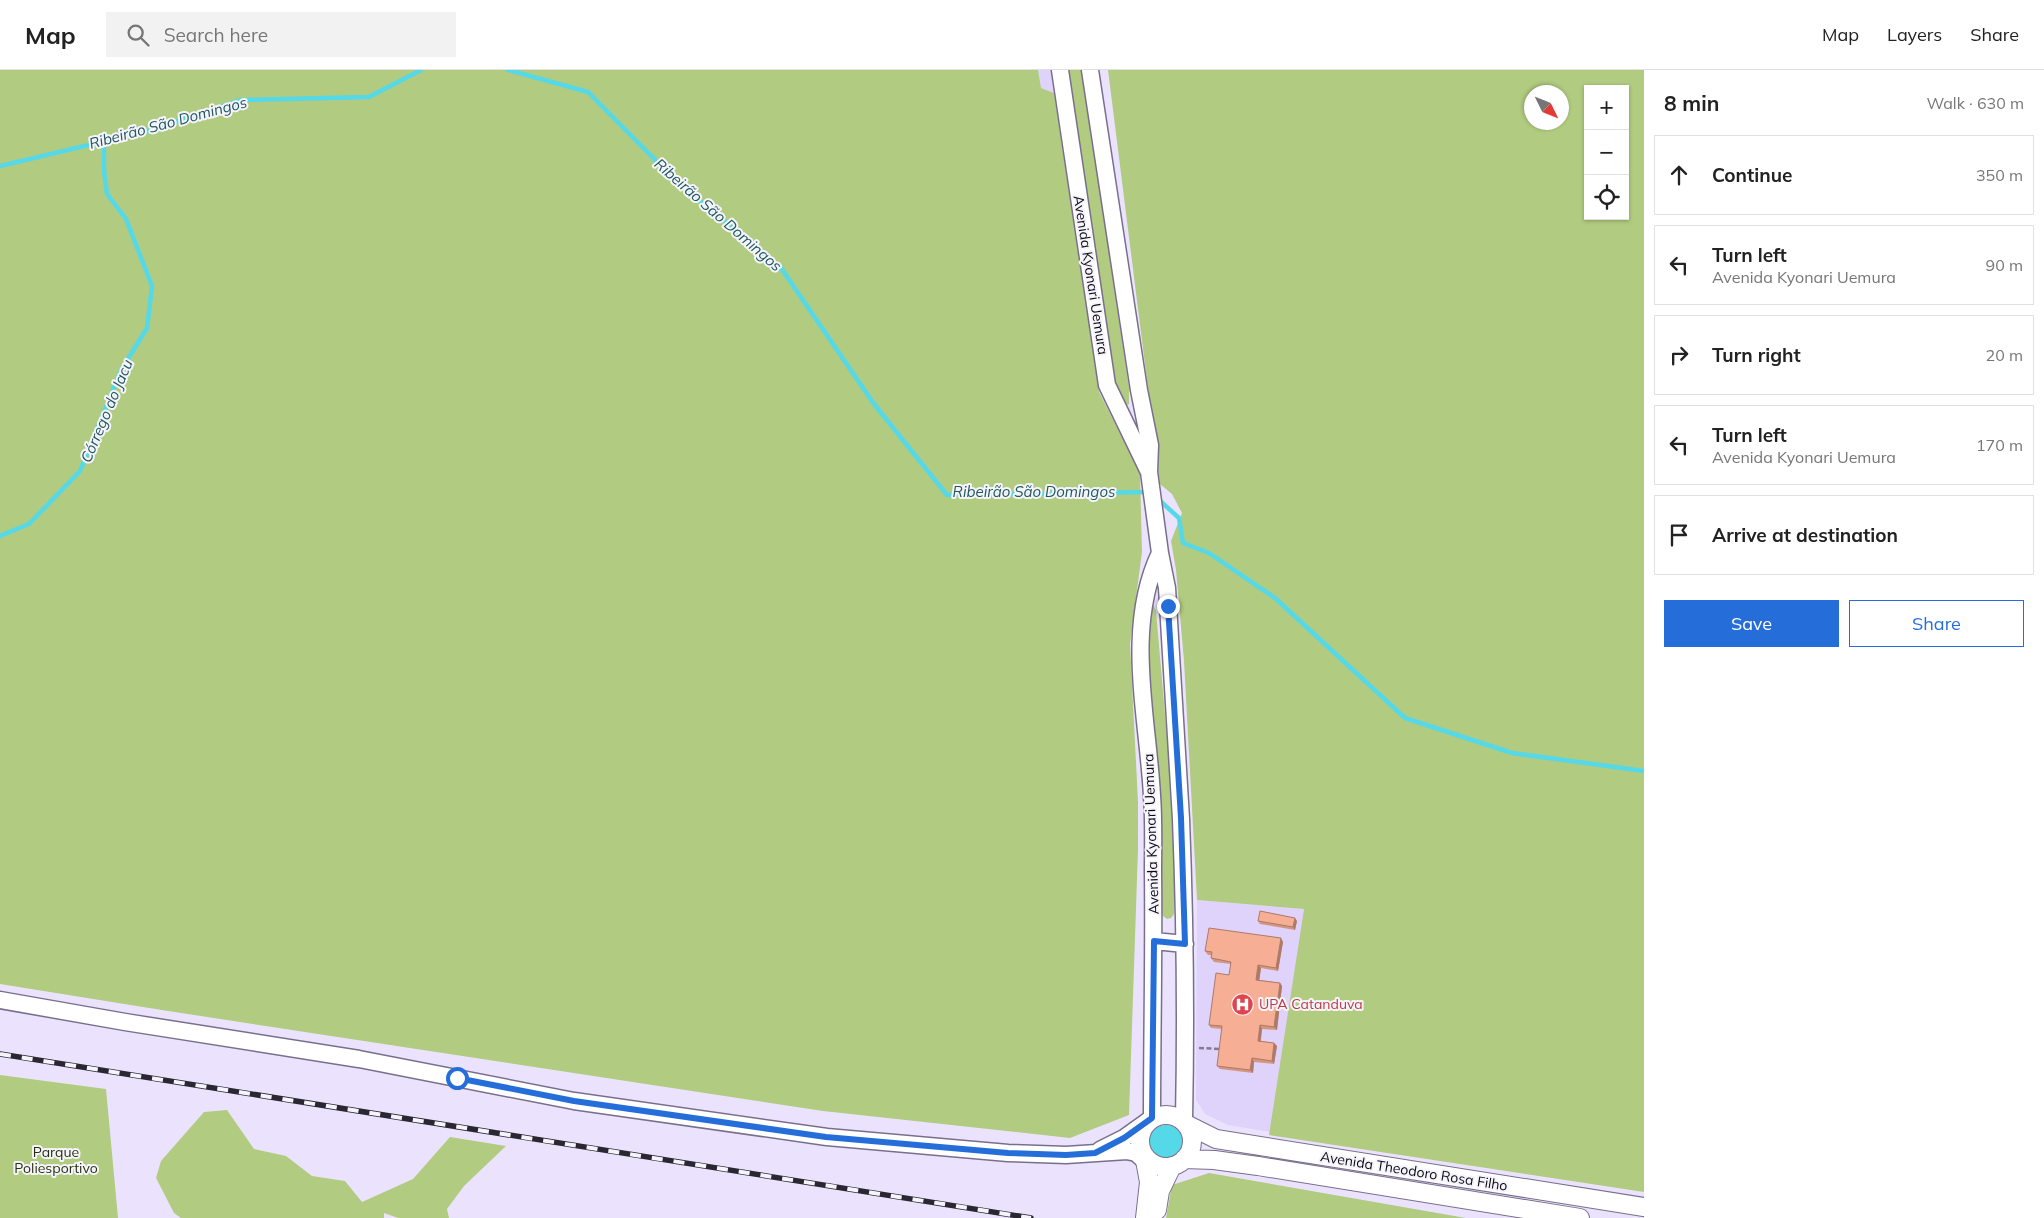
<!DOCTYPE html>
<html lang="en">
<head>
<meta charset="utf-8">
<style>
	:root { --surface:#fff; --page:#f2f2f2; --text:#222; --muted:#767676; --line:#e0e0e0; --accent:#256eda }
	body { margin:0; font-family:Mulish,sans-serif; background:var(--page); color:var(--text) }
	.controls { position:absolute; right:15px; top:15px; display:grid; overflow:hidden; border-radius:0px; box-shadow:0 1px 4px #0004 }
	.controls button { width:45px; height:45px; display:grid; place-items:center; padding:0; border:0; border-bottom:1px solid var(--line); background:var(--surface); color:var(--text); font:25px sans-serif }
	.compass { position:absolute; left:1524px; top:15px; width:45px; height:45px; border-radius:50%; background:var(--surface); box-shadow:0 1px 4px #0004; rotate:133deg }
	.stop { position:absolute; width:15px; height:15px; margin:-11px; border:4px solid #256eda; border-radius:50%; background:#fff }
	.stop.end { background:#256eda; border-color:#fff; box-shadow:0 1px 5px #0008 }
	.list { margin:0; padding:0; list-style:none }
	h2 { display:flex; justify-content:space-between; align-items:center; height:65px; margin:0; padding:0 20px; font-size:21px }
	h2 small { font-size:16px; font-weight:400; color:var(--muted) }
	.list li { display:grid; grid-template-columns:32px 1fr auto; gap:15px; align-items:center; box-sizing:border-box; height:80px; margin:0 10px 10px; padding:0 10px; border:1px solid var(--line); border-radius:0px }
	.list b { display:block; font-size:19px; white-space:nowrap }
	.list p { margin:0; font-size:16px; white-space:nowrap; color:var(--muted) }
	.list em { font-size:16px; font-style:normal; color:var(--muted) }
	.actions { display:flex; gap:10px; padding:15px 20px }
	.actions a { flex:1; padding:11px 0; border:1px solid var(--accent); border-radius:0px; text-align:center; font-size:18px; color:var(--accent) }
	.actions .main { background:var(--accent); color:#fff }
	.icon { flex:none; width:28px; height:28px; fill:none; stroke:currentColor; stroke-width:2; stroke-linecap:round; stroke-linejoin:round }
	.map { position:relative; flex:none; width:1644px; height:1148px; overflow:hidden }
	header { display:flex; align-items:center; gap:30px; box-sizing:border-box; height:70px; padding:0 25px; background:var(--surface); border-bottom:1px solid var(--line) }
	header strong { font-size:24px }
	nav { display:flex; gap:28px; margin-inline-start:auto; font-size:18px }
	.search { width:350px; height:45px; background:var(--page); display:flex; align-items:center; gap:12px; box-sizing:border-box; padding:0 18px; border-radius:0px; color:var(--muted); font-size:19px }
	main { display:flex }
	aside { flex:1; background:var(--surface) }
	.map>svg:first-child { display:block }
</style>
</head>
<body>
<header>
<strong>Map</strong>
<div class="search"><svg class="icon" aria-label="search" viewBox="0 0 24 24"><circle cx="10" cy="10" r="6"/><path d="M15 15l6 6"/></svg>Search here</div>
<nav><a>Map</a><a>Layers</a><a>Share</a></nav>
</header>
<main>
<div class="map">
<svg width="1644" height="1148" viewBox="0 0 1644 1148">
	<rect width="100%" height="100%" fill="#ebe3fe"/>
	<path fill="#e0d3fb" d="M996,0H1050L1054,23L1041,18Z
		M1197,830L1304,839L1270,1062L1228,1055L1205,1044L1196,1030Z"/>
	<path fill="#b1cb80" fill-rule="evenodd" d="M0,0H1038L1041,18L1054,23L1099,322L1140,403L1142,482L1130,574L1138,732V779L1129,1045L1070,1068L823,1041L168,941L0,914Z
		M1067,0H1082L1129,318V334L1125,336L1114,315Z
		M1108,0H1644V1122L1269,1065L1304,839L1197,830L1184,591L1176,500L1171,471L1182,443L1172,424L1160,414ZM1588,19H1625V146H1588ZM1532,22H1562V52H1532Z
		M1152,532L1156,541L1171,713L1175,780L1174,844L1171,848L1167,849L1163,846L1161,840L1146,580Z
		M0,1005L106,1019L118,1148H0Z
		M227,1040L254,1079L286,1086L312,1106L345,1111L362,1132L413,1109L450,1067L506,1076L464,1116L447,1139L449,1148H398L384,1143V1148H181L174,1143L156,1108L161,1091L204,1042Z
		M1209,1103L1466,1148H1166L1172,1115Z"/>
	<path fill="#55d8e8" d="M1149 1072a17 17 0 1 1 34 0a17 17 0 1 1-34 0Z"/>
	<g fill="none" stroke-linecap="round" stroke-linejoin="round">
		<path stroke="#55d8e8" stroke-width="4.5" d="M508,0L588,22L679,114L781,198L874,334L947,425L1148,422
			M0,96L152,60L241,30L369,27L421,0
			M1158,429L1179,448L1183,473L1209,483L1275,528L1405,648L1512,683L1644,701
			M0,466L29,454L80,401L121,300L147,258L152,216L126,149L107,124L104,101V71"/>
		<defs>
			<path id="tertiary" d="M1060,0L1107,315L1148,400
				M1090,0L1139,320L1150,375L1149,402L1160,483L1167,518C1171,595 1177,672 1181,749C1185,849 1186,950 1184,1051
				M1154,871L1185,874
				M0,930L125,952L359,989L574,1031L827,1067L1008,1083L1066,1085L1127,1081L1136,1083L1146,1092
				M1100,1080L1124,1068L1152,1048C1152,966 1154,884 1153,802C1153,777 1154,751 1152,726C1148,647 1124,558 1160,483"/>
			<path id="secondary" d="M1140 1071a26 26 0 1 1 52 0a26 26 0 1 1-52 0Z
				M1188,1055L1216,1069L1644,1137
				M1144,1085L1149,1112L1145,1148
				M1184,1089L1214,1090L1258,1096L1580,1148
				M1157,1140L1160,1121L1172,1096"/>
		</defs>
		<use href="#tertiary" stroke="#796f8c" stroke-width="19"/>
		<use href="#secondary" stroke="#796f8c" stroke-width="20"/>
		<path stroke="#817c8e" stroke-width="2.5" stroke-dasharray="5 2.5" stroke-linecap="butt" d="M1199,978L1221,979"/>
		<use href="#tertiary" stroke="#fff" stroke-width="16"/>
		<use href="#secondary" stroke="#fff" stroke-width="18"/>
		<defs>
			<path id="rail" d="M0,984L1031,1148"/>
		</defs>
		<use href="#rail" stroke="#2a2632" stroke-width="5.5"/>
		<use href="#rail" stroke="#f6f4fb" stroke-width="4" stroke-dasharray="11" stroke-linecap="butt"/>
	</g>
	<path fill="#d49680" d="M1258,851H1297L1295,860L1260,854Z
		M1283,872L1278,901L1261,898L1259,910L1280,913L1282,916L1277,960L1262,959L1261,971L1274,973L1277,976L1274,994L1254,992L1253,1003L1220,999L1217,996L1222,959L1211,958L1209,955L1229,905L1231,894L1214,892L1211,888L1212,885H1208L1205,881Z"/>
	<path fill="#ac7a68" d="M1295,848L1297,851L1295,860L1293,857Z
		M1281,868L1283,872L1278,901L1276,898Z
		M1258,895L1261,898L1259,913L1256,910Z
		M1280,913L1282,916L1277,960L1274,957Z
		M1260,955L1262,959L1260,974L1258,971Z
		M1274,973L1277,976L1274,994L1272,991Z
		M1252,988L1254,992L1253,1003L1250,1000Z"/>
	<path fill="#f6ae95" stroke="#ac7a68" d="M1260,841L1295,848L1293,857L1258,851Z
		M1209,858L1281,868L1276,898L1258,895L1256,910L1280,913L1274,957L1260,955L1258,971L1274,973L1272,991L1252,988L1250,1000L1217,996L1222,956L1209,955L1216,903L1229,905L1231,892L1211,888L1212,882L1205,881Z"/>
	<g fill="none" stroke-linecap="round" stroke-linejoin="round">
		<path stroke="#256eda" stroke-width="6" d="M457,1008L574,1031L826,1067L1008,1083L1066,1085L1095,1083L1124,1068L1152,1048L1154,871L1185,874L1181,748L1168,536"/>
	</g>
	<defs>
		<symbol id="hospital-disc" viewBox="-11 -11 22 22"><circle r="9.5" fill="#e0444e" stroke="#f6f4fb"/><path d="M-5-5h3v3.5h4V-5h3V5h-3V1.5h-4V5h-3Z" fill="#fff"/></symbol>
	</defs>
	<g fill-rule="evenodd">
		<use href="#hospital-disc" x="1230" y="922" width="25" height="25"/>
	</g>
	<g text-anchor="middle" stroke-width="4" stroke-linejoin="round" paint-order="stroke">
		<g font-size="14" fill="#0d0a14" stroke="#f6f4fb">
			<text transform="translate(1091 205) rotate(81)" y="5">Avenida Kyonari Uemura</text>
			<text transform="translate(1151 764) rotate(-92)" y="5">Avenida Kyonari Uemura</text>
			<text transform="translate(1414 1101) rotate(9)" y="5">Avenida Theodoro Rosa Filho</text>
		</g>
		<g font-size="14" fill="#be3a42" stroke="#f6f4fb" text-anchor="start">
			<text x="1259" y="939">UPA Catanduva</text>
		</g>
		<g font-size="14" fill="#26310d" stroke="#f6f4fb">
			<text x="56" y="1087">Parque<tspan x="56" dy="16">Poliesportivo</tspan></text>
		</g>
		<g font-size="15" font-style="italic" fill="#21585f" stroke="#f6f4fb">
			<text transform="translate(168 53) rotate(-15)" y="5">Ribeirão São Domingos</text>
			<text transform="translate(718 145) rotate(41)" y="5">Ribeirão São Domingos</text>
			<text transform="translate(107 341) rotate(-67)" y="5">Córrego do Jacu</text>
			<text x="1034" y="427">Ribeirão São Domingos</text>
		</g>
	</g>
</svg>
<div class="controls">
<button>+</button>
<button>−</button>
<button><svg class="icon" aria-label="locate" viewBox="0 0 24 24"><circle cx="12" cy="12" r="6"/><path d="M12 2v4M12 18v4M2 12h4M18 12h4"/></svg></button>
</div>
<svg class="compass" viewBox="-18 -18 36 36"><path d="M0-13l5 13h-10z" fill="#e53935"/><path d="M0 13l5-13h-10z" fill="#767676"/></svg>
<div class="stop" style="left:457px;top:1008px"></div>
<div class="stop end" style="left:1168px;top:536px"></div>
</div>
<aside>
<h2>8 min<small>Walk · 630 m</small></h2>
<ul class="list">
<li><svg class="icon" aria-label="ahead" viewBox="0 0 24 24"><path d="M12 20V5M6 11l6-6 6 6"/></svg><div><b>Continue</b></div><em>350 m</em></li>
<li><svg class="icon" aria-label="left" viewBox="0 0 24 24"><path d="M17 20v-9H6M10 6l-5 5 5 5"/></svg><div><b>Turn left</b><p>Avenida Kyonari Uemura</p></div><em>90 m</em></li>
<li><svg class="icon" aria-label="right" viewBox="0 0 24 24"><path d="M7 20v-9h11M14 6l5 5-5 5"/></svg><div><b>Turn right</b></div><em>20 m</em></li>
<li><svg class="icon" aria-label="left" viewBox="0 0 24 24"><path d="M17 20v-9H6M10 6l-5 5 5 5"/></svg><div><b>Turn left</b><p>Avenida Kyonari Uemura</p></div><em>170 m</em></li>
<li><svg class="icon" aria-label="arrive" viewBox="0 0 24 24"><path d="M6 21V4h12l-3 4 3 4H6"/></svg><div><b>Arrive at destination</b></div></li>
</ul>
<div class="actions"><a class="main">Save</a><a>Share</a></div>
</aside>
</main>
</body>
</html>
